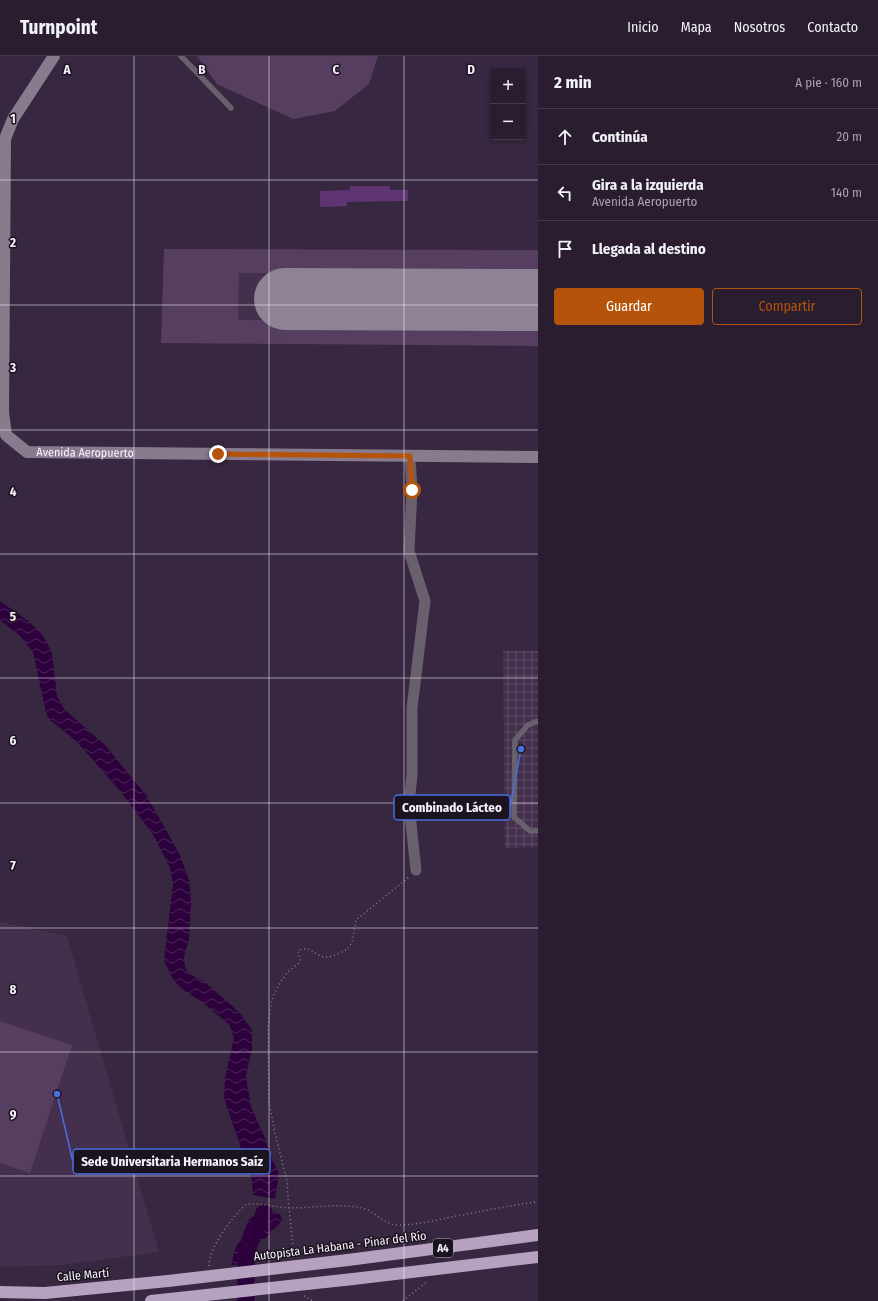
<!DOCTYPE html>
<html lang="es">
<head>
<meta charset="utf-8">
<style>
	:root { --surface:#2a1d30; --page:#362a3c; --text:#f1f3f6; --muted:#a5a2ab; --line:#463b4c; --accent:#b45309 }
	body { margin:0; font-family:"Fira Sans Condensed",sans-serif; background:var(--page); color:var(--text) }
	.controls { position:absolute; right:12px; top:12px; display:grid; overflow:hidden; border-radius:4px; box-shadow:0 2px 6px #0003 }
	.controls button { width:36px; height:36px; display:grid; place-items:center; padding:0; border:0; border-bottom:1px solid var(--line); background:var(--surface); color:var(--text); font:20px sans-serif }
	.stop { position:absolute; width:12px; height:12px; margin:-9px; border:3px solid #b45309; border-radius:50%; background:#fff }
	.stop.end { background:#b45309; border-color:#fff; box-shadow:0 1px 4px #0008 }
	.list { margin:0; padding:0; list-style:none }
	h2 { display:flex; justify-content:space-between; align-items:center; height:52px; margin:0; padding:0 16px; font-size:17px }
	h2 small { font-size:13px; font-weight:400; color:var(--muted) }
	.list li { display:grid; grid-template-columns:26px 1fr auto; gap:12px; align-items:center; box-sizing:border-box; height:56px; padding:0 16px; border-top:1px solid var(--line) }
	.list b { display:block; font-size:15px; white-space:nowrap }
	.list p { margin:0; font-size:13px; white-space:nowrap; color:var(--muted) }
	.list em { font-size:13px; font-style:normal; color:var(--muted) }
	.actions { display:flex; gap:8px; padding:12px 16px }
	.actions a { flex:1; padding:9px 0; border:1px solid var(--accent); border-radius:4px; text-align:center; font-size:14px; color:var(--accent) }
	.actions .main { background:var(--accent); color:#fff }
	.icon { flex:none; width:22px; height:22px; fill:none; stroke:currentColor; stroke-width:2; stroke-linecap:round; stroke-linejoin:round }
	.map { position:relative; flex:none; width:538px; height:1245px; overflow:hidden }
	header { display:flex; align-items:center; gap:24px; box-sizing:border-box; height:56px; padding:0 20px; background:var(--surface); border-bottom:1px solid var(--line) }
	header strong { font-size:19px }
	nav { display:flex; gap:22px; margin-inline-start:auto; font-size:14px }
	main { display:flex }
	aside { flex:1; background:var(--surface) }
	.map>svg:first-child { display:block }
</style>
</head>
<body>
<header>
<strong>Turnpoint</strong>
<nav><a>Inicio</a><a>Mapa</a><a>Nosotros</a><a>Contacto</a></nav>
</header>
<main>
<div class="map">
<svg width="538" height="1245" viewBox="0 0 538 1245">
	<defs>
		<pattern id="industrial-grid" width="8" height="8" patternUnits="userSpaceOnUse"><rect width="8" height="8" fill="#442f4d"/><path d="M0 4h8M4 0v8" fill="none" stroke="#604e68"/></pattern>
		<pattern id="water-waves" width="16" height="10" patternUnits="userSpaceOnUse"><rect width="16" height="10" fill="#2c013c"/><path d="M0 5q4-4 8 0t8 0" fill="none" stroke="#4b2659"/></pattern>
	</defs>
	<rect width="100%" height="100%" fill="#382740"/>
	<path fill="#442f4d" d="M238,217L538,218V265L238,264Z
		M0,866L67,880L159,1196L62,1209L0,1211Z"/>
	<path fill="url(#industrial-grid)" d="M503,595H538V791L505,792Z"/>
	<path fill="#563e61" d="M197,0H378L369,28L335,55L293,63L217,28Z
		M164,193L538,194V218L239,217L238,264L538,265V290L161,287Z
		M0,965L72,989L30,1117L0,1107Z"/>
	<path fill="url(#water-waves)" d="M0,545L27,564L42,578L52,597L57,640L65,654L105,689L146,739L180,799L189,824L191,845L189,883L184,901L185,911L188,917L206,927L240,957L252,974V994L246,1020L251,1051L265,1082L272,1103L279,1117L275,1143L253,1139L252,1125L224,1042L225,1022L234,982L229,968L203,947L181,932L173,923L164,905L173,828L170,812L154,780L121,736L76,685L50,664L46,657L33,596L20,580L0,564Z
		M258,1156L280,1158L282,1165L265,1183H261L256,1194L255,1207L231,1209L235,1193L242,1181L249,1163L256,1159Z"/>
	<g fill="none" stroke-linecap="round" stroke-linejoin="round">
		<path stroke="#2c013c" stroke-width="17" d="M246,1245V1207L247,1196L252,1178L261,1166L264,1157"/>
		<path stroke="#8e8295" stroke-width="62" d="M285,243L538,244"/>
	</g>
	<path fill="#5e3571" d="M350,130H390V134H408V145L347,146V150L320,151V135L350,134Z"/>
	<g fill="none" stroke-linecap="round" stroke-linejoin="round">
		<path stroke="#897c90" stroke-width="1.5" stroke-dasharray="1 3" stroke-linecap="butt" d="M294,1200L288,1142L287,1125L275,1077L269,1046L268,971L270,954L273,940L281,925L288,916L298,908L300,904L298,895C312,888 315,902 327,901C334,900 342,896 348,893L352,886L356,864L409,821
			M209,1210C209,1191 233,1159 247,1148C261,1147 275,1151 289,1152C313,1152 338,1147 362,1152C375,1155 383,1168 397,1169C415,1169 434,1165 451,1161C480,1156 509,1149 538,1146
			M304,1240L313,1245
			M403,1245L428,1225"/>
		<path stroke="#68606c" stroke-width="5.5" d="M181,0L231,52
			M538,665L528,669L515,684L514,761L530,775H538"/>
		<path stroke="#68606c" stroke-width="11" d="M410,400L412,434L409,495L425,545L412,652V718L409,749L416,814"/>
		<path stroke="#887b8e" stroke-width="12" id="s1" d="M54,0L13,63L5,83L3,356L6,379L27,396L538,401"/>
		<path stroke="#b6a2c0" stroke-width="12" d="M348,1204L538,1179
			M353,1223L538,1201
			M0,1236L45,1237L168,1225
			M151,1245L170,1243"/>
		<path stroke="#b6a2c0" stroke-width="12" d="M168,1225L348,1204
			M170,1243L353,1223"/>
	</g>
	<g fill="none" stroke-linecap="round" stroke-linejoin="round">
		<path stroke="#b45309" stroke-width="5" d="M218,398L410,400L412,434"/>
	</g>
	<path fill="none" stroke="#f9f1fe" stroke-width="1" stroke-opacity="0.55" d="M134,0V1245M269,0V1245M404,0V1245M0,124H538M0,249H538M0,374H538M0,498H538M0,622H538M0,747H538M0,872H538M0,996H538M0,1120H538"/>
	<g text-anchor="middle" stroke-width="3" stroke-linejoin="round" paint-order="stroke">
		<rect fill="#1b141f" stroke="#b6afbb" stroke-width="1" x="433" y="1183" width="20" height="18" rx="3"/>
		<g font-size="11" font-weight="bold" fill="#f9f1fe">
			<text x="443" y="1196">A4</text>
		</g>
		<g font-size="12" fill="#f9f1fe" stroke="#1b141f">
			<text dy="4" stroke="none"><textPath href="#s1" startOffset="478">Avenida Aeropuerto</textPath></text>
			<text transform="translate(340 1190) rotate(-7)" y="4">Autopista La Habana - Pinar del Río</text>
			<text transform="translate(83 1219) rotate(-5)" y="4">Calle Martí</text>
		</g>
	</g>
	<g font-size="13" text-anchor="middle" font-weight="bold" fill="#f9f1fe" stroke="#1b141f" stroke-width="3" stroke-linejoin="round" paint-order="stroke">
		<text x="67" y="18">A</text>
		<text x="202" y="18">B</text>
		<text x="336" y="18">C</text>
		<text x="471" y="18">D</text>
		<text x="13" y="67">1</text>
		<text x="13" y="191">2</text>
		<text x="13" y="316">3</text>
		<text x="13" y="440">4</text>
		<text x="13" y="565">5</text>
		<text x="13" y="689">6</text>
		<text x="13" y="814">7</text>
		<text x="13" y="938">8</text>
		<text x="13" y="1063">9</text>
	</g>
	<path fill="none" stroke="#496fe0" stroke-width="1.5" d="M521 693L510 751M57 1038L73 1106"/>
	<g fill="#496fe0" stroke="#1b141f" stroke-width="1.5">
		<circle cx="521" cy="693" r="4"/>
		<circle cx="57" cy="1038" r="4"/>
	</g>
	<g fill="#1b141f" stroke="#496fe0" stroke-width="1.5">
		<rect x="394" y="739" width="116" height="25" rx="4"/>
		<rect x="73" y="1093" width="197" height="25" rx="4"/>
	</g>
	<g font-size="13" text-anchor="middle" font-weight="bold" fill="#f9f1fe">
		<text x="452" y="756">Combinado Lácteo</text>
		<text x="172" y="1110">Sede Universitaria Hermanos Saíz</text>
	</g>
</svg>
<div class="controls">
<button>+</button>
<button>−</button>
</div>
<div class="stop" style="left:412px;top:434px"></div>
<div class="stop end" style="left:218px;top:398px"></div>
</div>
<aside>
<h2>2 min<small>A pie · 160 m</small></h2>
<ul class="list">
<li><svg class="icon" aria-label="ahead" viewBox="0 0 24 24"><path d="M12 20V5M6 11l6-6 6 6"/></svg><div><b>Continúa</b></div><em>20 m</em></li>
<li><svg class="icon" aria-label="left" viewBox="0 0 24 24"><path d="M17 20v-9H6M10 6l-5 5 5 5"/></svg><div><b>Gira a la izquierda</b><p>Avenida Aeropuerto</p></div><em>140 m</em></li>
<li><svg class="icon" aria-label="arrive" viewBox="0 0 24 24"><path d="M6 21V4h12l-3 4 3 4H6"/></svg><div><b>Llegada al destino</b></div></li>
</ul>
<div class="actions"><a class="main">Guardar</a><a>Compartir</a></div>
</aside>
</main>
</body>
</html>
